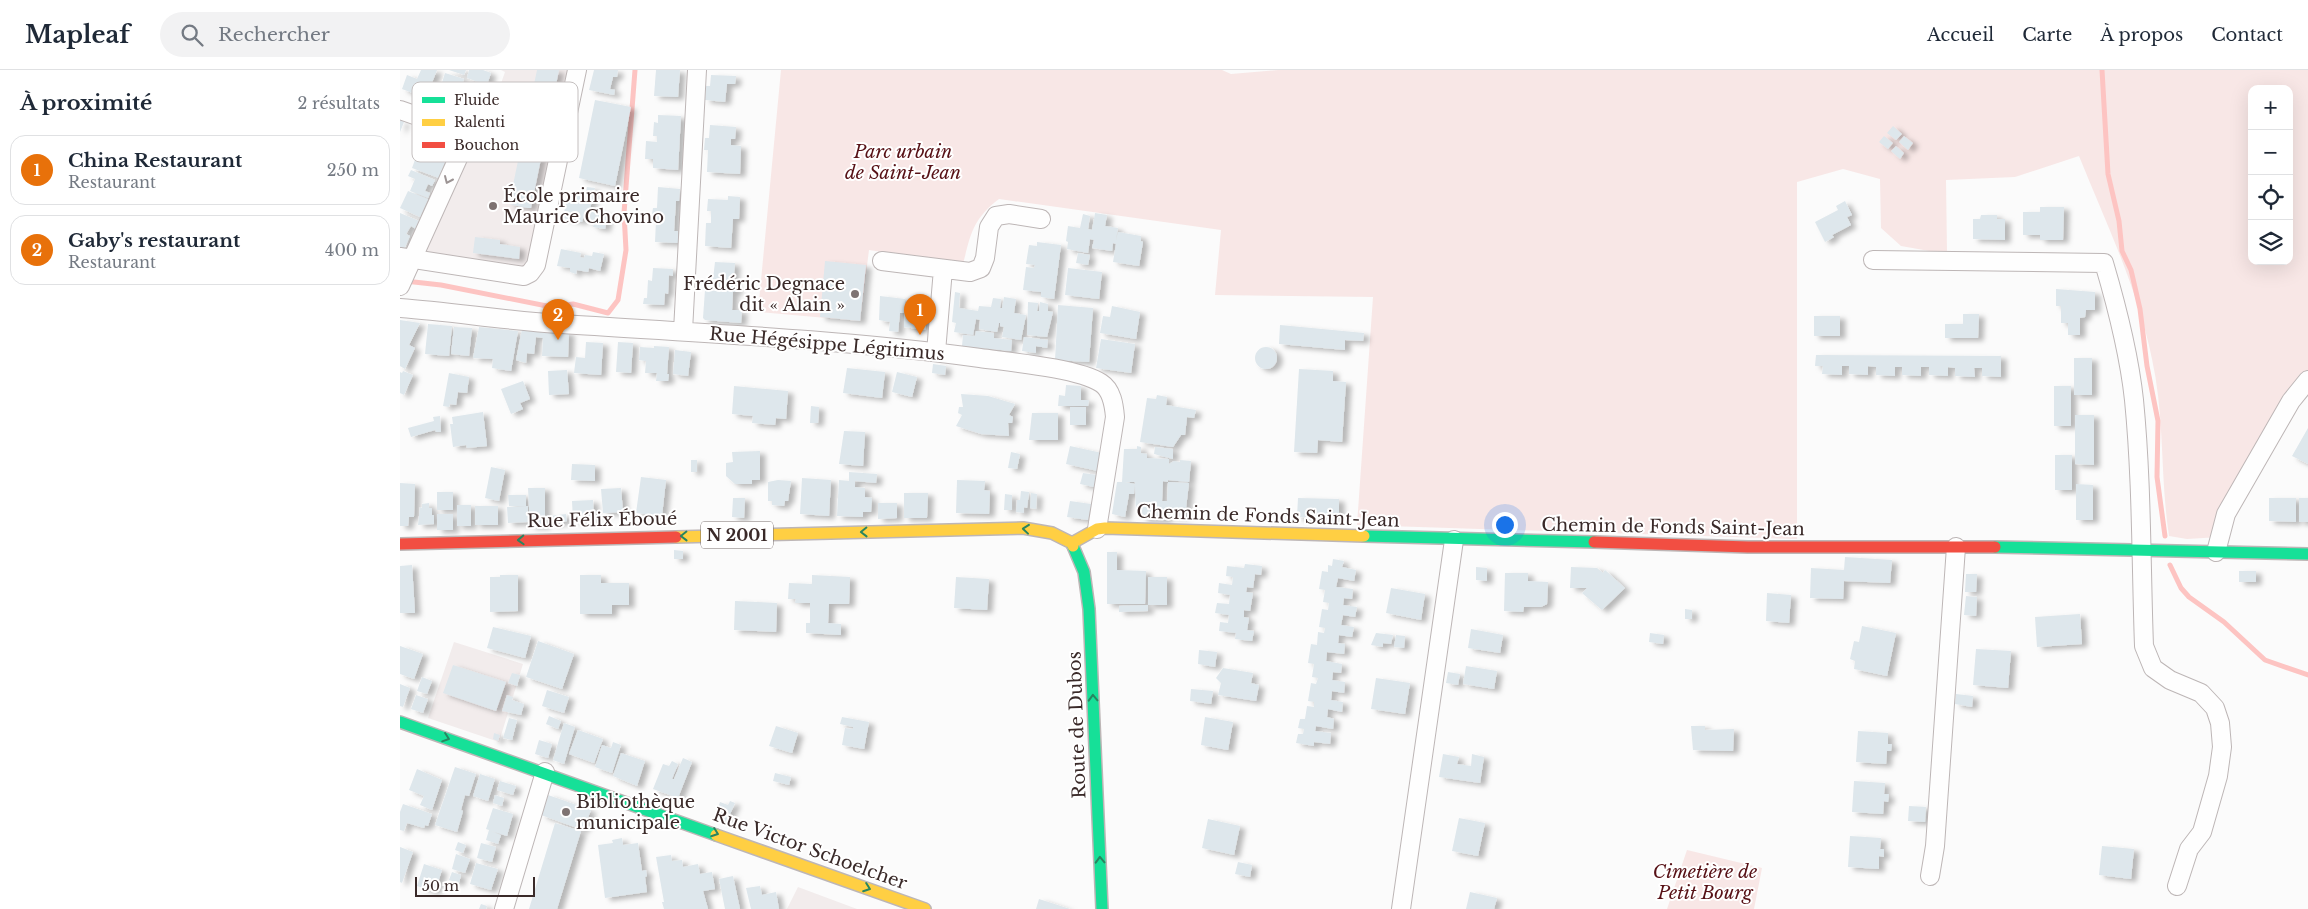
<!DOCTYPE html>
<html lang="fr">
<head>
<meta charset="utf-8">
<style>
	:root { --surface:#fff; --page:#f2f2f3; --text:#1f2937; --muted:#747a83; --line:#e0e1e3; --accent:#0b8043 }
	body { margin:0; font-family:"Libre Baskerville",serif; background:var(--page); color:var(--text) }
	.controls { position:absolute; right:15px; top:15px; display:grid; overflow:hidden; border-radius:10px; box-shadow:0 5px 20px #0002 }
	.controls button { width:45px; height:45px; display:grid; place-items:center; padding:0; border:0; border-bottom:1px solid var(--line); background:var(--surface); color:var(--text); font:25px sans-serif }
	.scale { position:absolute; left:15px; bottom:12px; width:120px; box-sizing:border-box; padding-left:5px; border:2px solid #3a2a29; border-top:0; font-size:14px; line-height:18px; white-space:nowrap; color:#3a2a29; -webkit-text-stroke:4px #fff; paint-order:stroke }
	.you { position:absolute; left:1104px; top:454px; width:18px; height:18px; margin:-12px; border:4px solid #fff; border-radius:50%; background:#1a73e8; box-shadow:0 0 0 8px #1a73e833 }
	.badge { display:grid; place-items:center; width:32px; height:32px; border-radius:50%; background:var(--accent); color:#fff; font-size:16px; font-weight:700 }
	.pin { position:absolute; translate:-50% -41px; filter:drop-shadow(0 1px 2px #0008) }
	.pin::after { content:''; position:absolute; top:26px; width:18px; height:15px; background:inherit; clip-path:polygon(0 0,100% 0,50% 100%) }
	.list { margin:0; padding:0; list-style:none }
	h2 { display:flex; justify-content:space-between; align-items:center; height:65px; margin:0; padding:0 20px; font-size:21px }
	h2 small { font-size:16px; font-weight:400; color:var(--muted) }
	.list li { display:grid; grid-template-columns:32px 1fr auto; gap:15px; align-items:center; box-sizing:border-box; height:70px; margin:0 10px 10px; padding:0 10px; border:1px solid var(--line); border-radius:15px }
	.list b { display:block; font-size:19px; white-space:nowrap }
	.list p { margin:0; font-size:16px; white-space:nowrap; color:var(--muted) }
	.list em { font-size:16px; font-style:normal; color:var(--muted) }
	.icon { flex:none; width:28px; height:28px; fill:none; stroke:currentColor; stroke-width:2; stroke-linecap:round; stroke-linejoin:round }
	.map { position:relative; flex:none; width:1908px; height:839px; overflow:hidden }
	header { display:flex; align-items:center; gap:30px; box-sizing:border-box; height:70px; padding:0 25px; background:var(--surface); border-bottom:1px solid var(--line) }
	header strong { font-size:24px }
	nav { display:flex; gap:28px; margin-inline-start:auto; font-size:18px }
	.search { width:350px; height:45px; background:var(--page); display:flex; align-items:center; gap:12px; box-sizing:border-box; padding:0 18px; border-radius:28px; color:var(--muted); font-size:19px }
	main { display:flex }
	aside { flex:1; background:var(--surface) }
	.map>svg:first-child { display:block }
</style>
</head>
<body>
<header>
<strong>Mapleaf</strong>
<div class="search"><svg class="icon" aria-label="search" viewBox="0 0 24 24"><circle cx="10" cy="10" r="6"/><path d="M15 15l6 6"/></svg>Rechercher</div>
<nav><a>Accueil</a><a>Carte</a><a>À propos</a><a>Contact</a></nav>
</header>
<main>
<aside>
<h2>À proximité<small>2 résultats</small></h2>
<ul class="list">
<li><span class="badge" style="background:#e8710a">1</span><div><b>China Restaurant</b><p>Restaurant</p></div><em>250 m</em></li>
<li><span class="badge" style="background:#e8710a">2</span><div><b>Gaby's restaurant</b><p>Restaurant</p></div><em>400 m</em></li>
</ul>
</aside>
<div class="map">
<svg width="1908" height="839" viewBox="0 0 1908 839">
	<defs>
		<filter id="shadow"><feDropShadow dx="5.5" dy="3" stdDeviation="2.5" flood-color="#0004"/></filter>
	</defs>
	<rect width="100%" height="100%" fill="#fbfbfb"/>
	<path fill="#f2ecec" d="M101,0H177L130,203L13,188L60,61L82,67L105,2Z
		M54,572L123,594L99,672L28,648Z
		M398,817L457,839H387Z"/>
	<path fill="#f8e7e6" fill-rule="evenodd" d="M381,0H822L831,4L878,0H1908V310L1820,467L1787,469L1769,466C1760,407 1765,348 1752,289C1738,219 1706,153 1679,86L1615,107L1546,110L1547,182H1535L1501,176L1481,158L1480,109L1443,99L1397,112V469L957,455L973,227L815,225L821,160L599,129C573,149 571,163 563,194L469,180L460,251L358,242ZM1852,19H1889V191H1852Z
		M1287,780L1362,798L1354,839H1267Z"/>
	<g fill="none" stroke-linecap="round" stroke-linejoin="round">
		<path stroke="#fdc4c2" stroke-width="5" d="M1702,0L1708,104L1719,151L1722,181L1731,200L1740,239L1747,296L1758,351L1757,407L1765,466
			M5,211L41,215L152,237L173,234L208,243L218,230L226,180L224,143L235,0
			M1770,495L1781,518L1789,527L1824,552L1865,590L1908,605"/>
	</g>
	<path fill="#dee7ec" filter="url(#shadow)" d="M21,0H37L26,28L2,19L7,5L17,9Z
		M49,0H66L64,5Z
		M69,0H83L91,3L87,15L67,8Z
		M137,0H159L131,138H127L109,134Z
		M194,0H218L217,7H213L210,19L215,20L214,25L189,20Z
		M256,0H280L278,27L254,26Z
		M45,3L64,9L54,41L35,35Z
		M311,5L336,6L335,14H327L325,32L305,30L306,16H310Z
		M195,30L231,37L215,116L179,108Z
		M258,45L281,46L278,100L253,98V89H245L246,71L257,72V66H253L254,52L258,53Z
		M0,50L4,52L0,62Z
		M310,55L336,57L335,69H331V75L341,76L340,104L307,102L308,80H304L305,68H309Z
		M1493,56L1502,64L1496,70L1487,63Z
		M1484,66L1493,73L1488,79L1479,72Z
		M1504,66L1513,73L1508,80L1499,72Z
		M1496,76L1504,83L1500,89L1491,81Z
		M19,79L46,89L39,108L12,98Z
		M11,100L35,110L32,116L28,114L25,121L30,123L28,128L10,121L15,109L8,106Z
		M187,117L195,118L190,139L208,143L205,159L193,157L194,154L188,152V149L183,148L182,152L163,148L168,123L185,127Z
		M258,117L280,119L279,131H276L274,161H278V173L255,172L256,151L252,150V144L253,138H257Z
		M8,121L28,129L20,147L0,138Z
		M328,126L340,127L339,149H333L331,178L305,176L306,153H311V141H307L308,129L328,130Z
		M1445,131L1452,145L1447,147L1451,155L1432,165L1434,167L1425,172L1415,152L1438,140L1436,136Z
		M1640,137H1664L1663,170H1640V165H1623V142H1640Z
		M0,143L19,151L16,159L11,156L6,164L10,166L4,179L0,178Z
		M695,143L707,145L705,156L718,158L716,170L718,162L741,166V171L743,172L739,196L713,192L716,174L713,173L712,181L692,178L694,170L690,169L688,183L667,179L668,172L666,171L668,156L680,158L683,144L690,146L688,159L692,160Z
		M1581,145H1597V149H1605V170L1573,169V149H1580Z
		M75,167L100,170V174L120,177L119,189L73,183Z
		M637,172L661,175L654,229L641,227V222L623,220L626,197L634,198L635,195L626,194L629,175L637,176Z
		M161,179L181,183L180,187L184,188L185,185L192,186L193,182L204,184L200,201L189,198L188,202L177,200L176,204L170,202V198L157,196Z
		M678,183L690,185L688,195L676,193Z
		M425,191L466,195L460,251L420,247Z
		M315,192L335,193L333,216H337V222H333L332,240H342L341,253L305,250L303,248L305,220L316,221L317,209H313Z
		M253,198L273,199V206L269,205L268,224L265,223L264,235L243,234L244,228H247L248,210L252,211Z
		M668,198L702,202L699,229L665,225Z
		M1656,219L1695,222V240H1686L1685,247L1680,248V265H1668V253H1661V236H1656Z
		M555,222L560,223L559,238L578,241L579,236L591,237L593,228L601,229L600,238H602L604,227L616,229L614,243L626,245L621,270L602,267L604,257L600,256V253H599L597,262L579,259L580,250L576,249L573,265L554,262L556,253L552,252Z
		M480,226L505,229V233L529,236L525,260L504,257V243H500L498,262L489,261L490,252L479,250Z
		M628,232L638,233L637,241H639L640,232L648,234V241L653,242L647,267L627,265Z
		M658,235L693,238L689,292L655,290Z
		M712,236L740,242L736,269L700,263L703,246L710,247Z
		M1563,244H1579L1578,268H1545V254H1563Z
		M1414,246H1440V266H1414Z
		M0,250L20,253L9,275L15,278L5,299L0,296Z
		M28,254L52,256L49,286L25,284Z
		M880,255L964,263L963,271L945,270V280L879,274Z
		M54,257L72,258L69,286L51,284Z
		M79,257L118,261L111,301L92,298L93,289L73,288Z
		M122,259L169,262L168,287L142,286L143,268L136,267L134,284L127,283L126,293L116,290Z
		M576,261L594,263V268L612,270L611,281L562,276L563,265L575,266Z
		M624,267L648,270L647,278L636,276V283L622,281Z
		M701,269L735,274L731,303L696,298Z
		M186,272L203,273L201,305L174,303L176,287L185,288Z
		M218,272L233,273L231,303L216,302Z
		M254,276L269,277L267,304H269L268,311H256L257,303H245L246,291L239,290L240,277L254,278Z
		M855 288a11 11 0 1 1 22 0a11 11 0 1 1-22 0Z
		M275,280L291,282L288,306L273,304Z
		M1416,285L1601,286V307L1582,306V298H1574L1575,307L1555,306V298L1548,297V306L1529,305V297H1521V306L1502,305V297H1495V306L1476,305V297L1468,296V305L1449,304V296H1442V305L1422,304L1423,296H1415Z
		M1674,288H1692V325H1674Z
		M533,294L546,296L545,305L532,303Z
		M447,298L485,302L482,328L443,323Z
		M899,299L933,301V311L946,312L942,372L918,370L917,383L894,382Z
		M167,300L169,324L149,325L148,301Z
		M3,301L13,305L4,325L0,323V302L2,303Z
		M497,302L517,307L512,327L492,322Z
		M49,303L69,307L67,323L58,322L56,335L50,334L49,337L43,336Z
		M123,311L130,329L120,333L123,339L111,344L101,319Z
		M666,315L681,316V330H689L688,336H658L659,325L665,326Z
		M334,316L388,321L386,349L376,348L375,355L352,353L353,346L332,344Z
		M1654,316H1671V356H1654Z
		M561,324L588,326L615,334L609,345L613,347L612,353H608L609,366L581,364L556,356L562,345L558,343L559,337H563Z
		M757,325L767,327L766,335L796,340L794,348L787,347L785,365H781L773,377L740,372L747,328L756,329Z
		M411,336L419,337L418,353H410Z
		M670,337H686V355H670Z
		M83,342L87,376L67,378L66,375L53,377L50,354H53L52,347Z
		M632,343H658V370H629Z
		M1675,345H1694V395L1675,394Z
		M40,346L41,362H36L35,360L11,367L8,358L34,351L33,347Z
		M1908,358V394L1892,386Z
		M444,361L465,362L463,396L439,394Z
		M670,376L702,383L698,401L666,394Z
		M737,376L741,377V383L747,384V388L769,389V394L774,391L780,392V390L791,391L789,412L768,410V412L763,411L762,431H767L768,412L789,413L785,447L767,446L766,450L742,449V443H736L734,389L735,412H725L735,414L734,424H729L725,447L712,444L717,412H722L724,379H737Z
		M755,377L773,379V389L754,384Z
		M360,381V410H352V414H335L326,406V393L333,392L332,382Z
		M611,382L620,384L617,399L608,398Z
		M1655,385H1672V420H1655Z
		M291,390H297V402H291Z
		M172,394L195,395V411L171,410Z
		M91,397L105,400L99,431L85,428Z
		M449,402L477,404L476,413L455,411V417L465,418V427L472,428L471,442H463V447L437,446L439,410L449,411Z
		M683,403L697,405L694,417L680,414Z
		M241,407L266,410L262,446L236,443Z
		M402,408L431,410L429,446L400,444Z
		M378,410L391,411L388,431H385L384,436L372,435V431H368V412Z
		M557,410L585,411L584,420L590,421L589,444L556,443Z
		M0,413L15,414L14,447H9L8,456H0Z
		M1676,414L1693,415V450H1676Z
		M128,418H145V456H130Z
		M221,418L223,442L203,443L201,419Z
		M621,421L629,422L627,438L624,437V443L616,442L617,430H620Z
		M37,422H53V440H37Z
		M504,423H528L527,448H504Z
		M631,423L637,424L636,439L630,438Z
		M605,424L612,425V440H604Z
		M108,425H126V436H109Z
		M333,428H345L344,448L332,447Z
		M898,428L939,429V448L897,447Z
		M1869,428H1896V452L1869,451Z
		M1899,428H1908V452H1899Z
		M193,430L194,451H173L172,431Z
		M670,431L691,434L688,450L667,447Z
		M29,433V438H32V445H34V454L18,455L20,437L22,438V434Z
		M478,433H497V448L478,449Z
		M57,435H71V456H57Z
		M75,436H98V455H75Z
		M128,436V452L108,453L107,437Z
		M37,444H53V460H37Z
		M166,444L167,451L152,454L150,446Z
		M274,480L283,481V489H274Z
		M707,482H717V500L746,501L745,534H707Z
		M1445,487L1492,490L1490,513L1444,511L1443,529L1410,528L1411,498L1444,500Z
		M933,489L944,491L942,497L956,500L954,511L938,508L936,517L953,519L952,529L944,528L943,535L957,537L955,547L943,545L941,555L954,557L952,567L939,565L938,573L945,574L944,584L927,582L926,591L942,594L941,603L933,602L932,610L945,612L944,623L932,621L931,630L943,632L942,642L928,639L927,647L934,649L933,659L916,656L915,661L931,663L930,674L914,672V676L896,673L898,664H903L904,659L898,658L900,649H905L907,636L914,637V632L908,631L911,613L916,614L918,608L912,607L914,594L908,593L911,574L917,575L918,562L924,563L925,558L919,557L922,539L928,540L929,533L923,532L925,520L919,519L922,501L928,502V495L932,496Z
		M845,494L862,496L861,505L855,504L853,518L847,517L846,522L853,523L850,541L844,540V547L849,548L847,560L854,561L852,571L835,569L836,563L819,561L820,552L828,553L829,545L815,543L817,533L829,534L830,525L818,523L819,513L832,515L833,507L826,506L827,496L844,498Z
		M12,495L15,543H0V496Z
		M1076,497L1087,498V511L1076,510Z
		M1171,497L1197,498L1203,503L1205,500L1225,518L1202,540L1182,523L1187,518H1170Z
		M1839,501H1856V512H1839Z
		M1105,503H1128V511L1148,512L1147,534L1141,537H1124L1123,542L1104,541Z
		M1566,504H1577L1576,522H1565Z
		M100,505H118V541L90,542V507H100Z
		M180,505H201V513H229V535H212V544H180Z
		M412,505L450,507L449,534H429L428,553L441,554V565L406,563V553H410V533H395L396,529H388L389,513L412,514Z
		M556,507L589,509L587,540L554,538Z
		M748,507H767V535H748Z
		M991,518L1025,524L1021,550L986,543Z
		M1367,523L1391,525L1389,553L1366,551Z
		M1566,526L1577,527L1576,546L1564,545Z
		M335,531L377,533L376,562L334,560Z
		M748,535V541L719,542V536Z
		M1285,539L1292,540V549H1285Z
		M1680,544L1682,574L1637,577L1635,547Z
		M1462,556L1496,563L1487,606L1454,599L1455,591L1450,589L1454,571L1459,572Z
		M93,557L131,566L125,588L87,578Z
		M1071,559L1103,565L1100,583L1068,578Z
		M976,563L993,565L991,574L983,573V577L971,575Z
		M1250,563L1264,565L1263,574L1249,572Z
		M996,565L1005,566L1004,578L994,577Z
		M138,571L174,584L162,619L126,607Z
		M0,576L23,584L14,609L0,604Z
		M1576,579L1611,581L1608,618L1573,615Z
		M799,580L817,582L815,597L798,594Z
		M53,595L106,612L96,641L43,623Z
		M1066,596L1097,601L1094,619L1063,614Z
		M823,598L853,603L851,613L859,615L856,631L818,625L821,613L816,608Z
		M1048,602L1060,604L1058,615L1046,613Z
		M112,603L120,605L117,616L108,613Z
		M22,607L32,611L27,624L17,621Z
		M976,608L1010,613L1005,644L971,639Z
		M0,614L10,618L3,637L0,636Z
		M791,619L813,621L811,634L790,631Z
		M147,620L169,627L164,643L142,636Z
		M1556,624L1573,626L1572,637L1555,634Z
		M16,625L28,629L23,643L11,639Z
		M107,625L113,627L112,630L124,634L121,645L102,641Z
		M149,646L161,651L158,659L146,654Z
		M442,647L469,652L464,679L442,675L445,658L453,659V657L440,654Z
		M805,647L833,652L828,680L801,675Z
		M109,648L117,650L112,670L103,668Z
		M164,653L175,657L164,694L153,690Z
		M376,656L398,663L392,683L369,676Z
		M1291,656H1305V660L1334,659L1333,681L1293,680Z
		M178,660L203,669L194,693L169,684Z
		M1458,661L1488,663V674H1492L1491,681H1487L1486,694L1456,692Z
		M94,663L100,665L98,671L93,669Z
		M139,670L152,674L148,688L135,684Z
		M213,672L221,675L212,703L195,697L202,675L211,678Z
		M221,683L245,691L237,716L213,706Z
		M1043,684L1059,687L1057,694L1071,696L1072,684L1084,687L1080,713L1039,707Z
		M283,688L292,692L278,728L253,719L263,694L269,696L272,691L278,694L272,709H274Z
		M55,697L76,704L69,726L65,725L61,740L63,741L57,762L35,755Z
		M17,699L42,710L32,740L20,735L24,726L9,720Z
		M375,703L391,707L389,715L373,711Z
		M80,704L95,709L88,731L73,726Z
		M100,711L116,716L113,725L97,720Z
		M1454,711L1485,713L1484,724H1489L1488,732L1484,731L1483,744L1452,742Z
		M95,725L104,728L102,736L93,733Z
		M148,725L191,740L183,760L141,745Z
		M330,731L335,733L327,751L315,746L320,732L328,735Z
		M3,734L32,744L28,756L25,755L24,758L7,753L4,761L0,760V742Z
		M1509,736L1526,737L1525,752L1508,751Z
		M93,738L113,744L107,766L91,761L101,765L98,774L86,770L89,760L86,759Z
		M1059,748L1085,753L1078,786L1052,781Z
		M808,749L840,756L834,785L802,778Z
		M155,753L181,761L157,839H129Z
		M1450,766L1481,768L1480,779H1484V787L1479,786V799L1448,797Z
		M222,768L223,775L238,773L242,801L246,800L247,806L245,807L247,822L205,828L198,775L213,773L212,770Z
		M58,772L66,775L63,783L55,780Z
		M81,773L96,777L92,792L77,788Z
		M1702,776L1734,779L1731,809L1699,805Z
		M0,777L13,782L2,813L0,812Z
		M56,784L70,789L65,803L52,799Z
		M271,785L272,791L282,790L283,797L298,794L300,804L312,802L315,819L303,821L308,839H264L262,832H264L256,787Z
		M838,792L852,795L850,807L835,804Z
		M76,793L98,799L91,820L70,814Z
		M24,794L42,800L35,822L17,816Z
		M52,802L61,805L59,813L49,810Z
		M333,806L340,839H325L319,809Z
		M360,816L362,825L376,822L379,839H351L346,818Z
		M1070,822L1097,828L1094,839H1066Z
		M639,829L670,839H636Z
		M81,834L87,836L86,839H79Z"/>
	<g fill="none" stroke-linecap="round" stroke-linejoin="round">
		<defs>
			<path id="street" d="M0,40L60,61L65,66L64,75L0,216
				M0,187L124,206L130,203L136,195L177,0
				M1473,190L1704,193C1717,237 1729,283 1734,330C1742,411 1741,494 1744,576L1753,598L1770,610L1801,623L1815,638L1820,653L1822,677L1818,706L1802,762L1789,779L1777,816
				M482,191L570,202L581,198L585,188L589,157L596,146L609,144L641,149
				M0,238C54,242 108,251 162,254C301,263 441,269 580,288C609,292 678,298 701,313C712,320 714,335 715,347L697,459
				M283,261L297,0
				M536,282L543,199
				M1816,482L1826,444L1891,331L1908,310
				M1530,806L1535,776L1556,477
				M104,839L145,702
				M1001,839L1054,470"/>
			<path id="fast" d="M964,466L1194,472
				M673,476L684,502L689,539L702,839
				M1595,477L1908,484
				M0,652L316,765"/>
			<path id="slow" d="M276,467L623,458L652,463L672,473L673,476
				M672,473L697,459L705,458L964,466
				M316,765L525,839"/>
			<path id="jam" d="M1194,472L1348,477H1595
				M0,474L276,467"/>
		</defs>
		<use href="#street" stroke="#bdb6b6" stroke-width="20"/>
		<use href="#fast" stroke="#bdb6b6" stroke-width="14"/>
		<use href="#slow" stroke="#bdb6b6" stroke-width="14"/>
		<use href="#jam" stroke="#bdb6b6" stroke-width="14"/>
		<use href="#street" stroke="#fefefe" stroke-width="18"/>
		<use href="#fast" stroke="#16e098" stroke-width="11"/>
		<use href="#slow" stroke="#ffcf43" stroke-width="11"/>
		<use href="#jam" stroke="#f24e42" stroke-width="11"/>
	</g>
	<defs><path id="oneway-chevron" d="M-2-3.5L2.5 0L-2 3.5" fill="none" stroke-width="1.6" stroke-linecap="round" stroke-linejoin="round" transform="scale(1.25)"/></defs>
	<use stroke="#9c9494" href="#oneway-chevron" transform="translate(48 110) rotate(114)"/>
	<g stroke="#288560">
		<use href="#oneway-chevron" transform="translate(626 459) rotate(-174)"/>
		<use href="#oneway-chevron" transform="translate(464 462) rotate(179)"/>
		<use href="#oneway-chevron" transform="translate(284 466) rotate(179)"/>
		<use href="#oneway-chevron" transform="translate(121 470) rotate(178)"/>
		<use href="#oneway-chevron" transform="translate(693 628) rotate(-92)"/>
		<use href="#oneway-chevron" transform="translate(46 668) rotate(19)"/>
		<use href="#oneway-chevron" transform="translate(315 763) rotate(20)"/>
		<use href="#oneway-chevron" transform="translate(700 790) rotate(-92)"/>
		<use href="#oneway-chevron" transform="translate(467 818) rotate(20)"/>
	</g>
	<g fill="#7e7372" stroke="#fff" stroke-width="2">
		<circle cx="93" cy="136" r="5"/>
		<circle cx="455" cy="224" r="5"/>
		<circle cx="166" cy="742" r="5"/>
	</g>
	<g text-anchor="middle" stroke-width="4" stroke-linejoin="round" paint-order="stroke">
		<rect fill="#fff" stroke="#756a69" stroke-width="1" x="301" y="451.5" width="72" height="27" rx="4"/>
		<g font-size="16" font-weight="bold" fill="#3a2a29">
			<text x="337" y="471">N 2001</text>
		</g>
		<g font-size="18" font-style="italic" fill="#571116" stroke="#fff">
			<text x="503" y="88">Parc urbain<tspan x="503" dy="21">de Saint-Jean</tspan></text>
			<text x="1305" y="808">Cimetière de<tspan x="1305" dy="21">Petit Bourg</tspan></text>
		</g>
		<g font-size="18" fill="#3a2a29" stroke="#fff" text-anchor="start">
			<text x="103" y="132">École primaire<tspan x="103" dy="21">Maurice Chovino</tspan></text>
			<text x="445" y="220" text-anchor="end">Frédéric Degnace<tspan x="445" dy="21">dit « Alain »</tspan></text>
			<text x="176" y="738">Bibliothèque<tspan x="176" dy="21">municipale</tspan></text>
		</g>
		<g font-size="18" fill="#3a2a29" stroke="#fff">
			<text transform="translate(427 274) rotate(5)" y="6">Rue Hégésippe Légitimus</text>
			<text transform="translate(868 446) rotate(2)" y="6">Chemin de Fonds Saint-Jean</text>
			<text transform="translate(202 450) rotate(-1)" y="6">Rue Félix Éboué</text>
			<text transform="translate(1273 457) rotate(1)" y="6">Chemin de Fonds Saint-Jean</text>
			<text transform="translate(677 655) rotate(-92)" y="6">Route de Dubos</text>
			<text transform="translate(410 779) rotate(20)" y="6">Rue Victor Schoelcher</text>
		</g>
	</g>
	<rect x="12" y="12" width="166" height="80" rx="8" fill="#fff" stroke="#c4bfbf" stroke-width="1"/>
	<rect x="22" y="27" width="23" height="6" fill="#16e098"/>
	<rect x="22" y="49" width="23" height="7" fill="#ffcf43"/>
	<rect x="22" y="72" width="23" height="6" fill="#f24e42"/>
	<g font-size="14" fill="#3a2a29">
		<text x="54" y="35">Fluide</text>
		<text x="54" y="57">Ralenti</text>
		<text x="54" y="80">Bouchon</text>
	</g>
</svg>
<div class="controls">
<button>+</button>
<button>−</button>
<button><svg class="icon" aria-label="locate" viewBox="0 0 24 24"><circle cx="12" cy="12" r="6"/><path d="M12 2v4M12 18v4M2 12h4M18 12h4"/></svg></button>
<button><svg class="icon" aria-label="layers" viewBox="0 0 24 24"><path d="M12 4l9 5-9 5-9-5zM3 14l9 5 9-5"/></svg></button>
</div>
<div class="scale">50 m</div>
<div class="you"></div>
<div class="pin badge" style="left:520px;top:265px;background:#e8710a">1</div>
<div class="pin badge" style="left:158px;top:270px;background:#e8710a">2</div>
</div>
</main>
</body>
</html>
